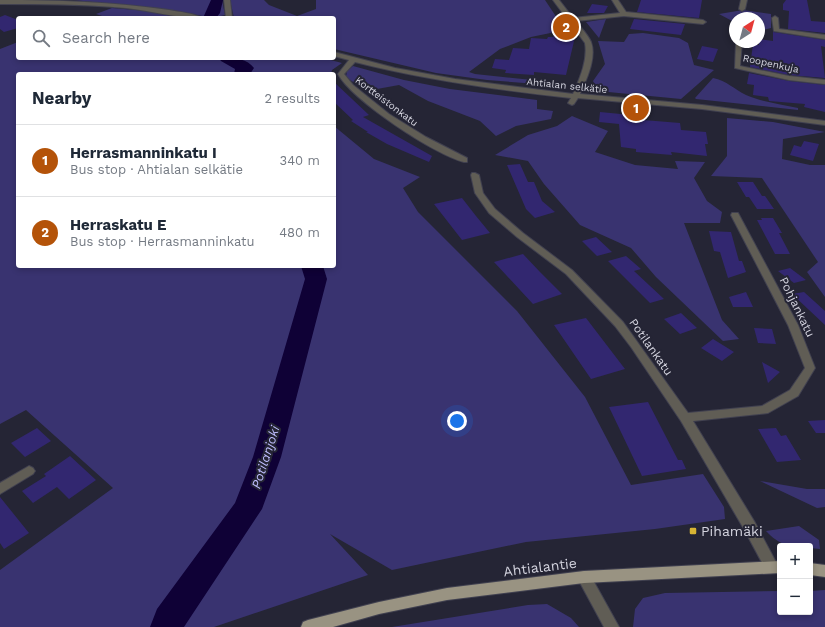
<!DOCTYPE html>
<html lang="en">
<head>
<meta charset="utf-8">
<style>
	:root { --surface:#fff; --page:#f6f6f7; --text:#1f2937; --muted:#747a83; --line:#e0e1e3; --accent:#b45309 }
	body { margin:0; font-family:"Work Sans",sans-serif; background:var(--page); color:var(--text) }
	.controls { position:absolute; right:12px; bottom:12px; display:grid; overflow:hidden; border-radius:4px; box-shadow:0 2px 6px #0003 }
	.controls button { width:36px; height:36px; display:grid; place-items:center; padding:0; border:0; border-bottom:1px solid var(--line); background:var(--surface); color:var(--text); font:20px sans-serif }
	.compass { position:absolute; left:729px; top:12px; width:36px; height:36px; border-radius:50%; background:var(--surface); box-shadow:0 2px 6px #0003; rotate:36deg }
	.you { position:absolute; left:457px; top:421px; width:14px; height:14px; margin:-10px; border:3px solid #fff; border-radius:50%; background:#1a73e8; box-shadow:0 0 0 6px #1a73e833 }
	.badge { display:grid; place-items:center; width:26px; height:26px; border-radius:50%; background:var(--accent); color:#fff; font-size:13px; font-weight:700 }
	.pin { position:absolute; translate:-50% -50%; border:2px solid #fff; box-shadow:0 1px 4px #0006 }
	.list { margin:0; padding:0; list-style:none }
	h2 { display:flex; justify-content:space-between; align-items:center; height:52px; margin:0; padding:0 16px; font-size:17px }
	h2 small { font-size:13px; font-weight:400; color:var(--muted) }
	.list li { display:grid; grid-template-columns:26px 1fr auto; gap:12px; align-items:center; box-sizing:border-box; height:72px; padding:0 16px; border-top:1px solid var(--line) }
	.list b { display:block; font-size:15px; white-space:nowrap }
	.list p { margin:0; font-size:13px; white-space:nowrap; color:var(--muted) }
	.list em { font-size:13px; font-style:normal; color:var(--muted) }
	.icon { flex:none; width:22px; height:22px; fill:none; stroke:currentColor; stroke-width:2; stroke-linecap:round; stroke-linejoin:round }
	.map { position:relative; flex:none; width:825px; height:627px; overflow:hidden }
	.search { position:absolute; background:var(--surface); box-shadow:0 2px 6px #0003; left:16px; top:16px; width:320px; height:44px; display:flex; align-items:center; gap:10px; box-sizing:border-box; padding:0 14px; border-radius:4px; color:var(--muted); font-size:15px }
	.panel { position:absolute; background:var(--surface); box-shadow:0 2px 6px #0003; left:16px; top:72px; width:320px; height:196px; border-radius:4px }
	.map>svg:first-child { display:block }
</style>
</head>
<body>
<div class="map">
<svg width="825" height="627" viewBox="0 0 825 627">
	<rect width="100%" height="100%" fill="#252535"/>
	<path fill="#393370" d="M73,0H222L225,15L213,18L170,10Z
		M230,0H264L269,5L297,16L316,9V0H545L565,30L531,37L500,49L469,72L475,74L542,81L537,84L487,80L436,73L334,49V18H234Z
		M112,8L148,11L181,18H108L96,14Z
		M743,10L771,14V28L759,31V18H735V32H733L734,22L719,14Z
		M606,19L599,38L586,22Z
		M643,33L679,38L688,43L694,65L714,70L681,99L598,91L593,81L605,64L598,41L624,42L629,34Z
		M18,42V58H323L342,63L332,70L331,74H18V266H334V126L374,159L420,177L403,188L418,212L517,311L585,397L631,485L703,474L724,507L725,519L655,529L526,542L392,570L330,534L368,575L214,627H0V570L113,488L26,410L0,424V49Z
		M353,66L404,80L450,89L537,100V109L553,111L551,119L516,126L496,136L480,121L428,101L399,85L366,91L346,77L347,71Z
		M713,78C727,81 734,89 746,95C762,102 781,104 798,108V110L696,99L695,98Z
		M572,116L608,131L595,152L635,165L678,169L675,161L705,162L694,178L707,201L722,212L720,223H684L722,320L739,339L723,341L656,277L631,248L580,225L544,184L528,161L495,155L528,135L557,126Z
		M727,118L773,122L825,132L783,139L782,159L810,165H825V297L807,272L818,262L762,178L711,176L727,156Z
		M760,481L807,489H825V507L817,508Z
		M799,526L819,540L820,549L810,548V546C790,546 781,547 766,531Z
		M825,590V627H633L635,609L643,598L665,593L780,591V612H810V591Z
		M547,604L571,618L579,627H392L528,605Z"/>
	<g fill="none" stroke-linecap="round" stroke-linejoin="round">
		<path fill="#0f0136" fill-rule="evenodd" d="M211,0H223L220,13L216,18H203Z
			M219,58C231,58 246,57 254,68L250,74H234L235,69L221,61Z
			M301,266H323L327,279L281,457L262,509L184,627H150L157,609L235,503L253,457L305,279Z"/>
	</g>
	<path fill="#322770" d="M641,0H702L699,18L637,12Z
		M786,0H807L811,21L825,22V33L788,29L789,11L783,10V4Z
		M592,4L608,6L604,13H587Z
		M5,15L18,20V28L4,32L0,29V17Z
		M634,19L685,24L681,35L630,29Z
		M773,32L825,40V47L821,46L825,78L789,75L750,67L753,44L759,45V39L773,41Z
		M554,35L575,37L566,75L534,72V75L505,73L506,70L492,68L495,59L509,60L513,48L529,49L531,38L547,39L548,37H553Z
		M702,46L718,49L713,62L697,59Z
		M749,73L789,81L825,85V112L804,107L805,104L769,101L768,97L753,95L754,85L747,84Z
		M334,82L369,115L363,117L432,156L429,162L387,144L366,132H368L351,121L353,120L334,102Z
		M600,112L631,115V119L680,123L681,130L706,132L708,144H705L707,156L671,152L672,155L636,152V149L621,147L619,124L599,122Z
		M804,141L819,144L813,161L790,155L794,145L801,147Z
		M520,164L528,182H534L542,201L555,212L535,218L526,209L507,165Z
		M737,182H753L762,196H765L774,209H757L749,197H746Z
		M462,198L476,216L490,233L462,240L434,204Z
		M761,218H773L782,233H779L790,254H775L757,220H762Z
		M709,231L731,232L739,261H742L746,272L728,278L720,252L714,251Z
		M596,237L612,252L597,256L582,241Z
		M523,254L540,272L562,294L533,304L494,262Z
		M626,256L641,269L634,271L664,299L650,303L608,261Z
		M790,268L806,280L794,283L778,271Z
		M746,292L753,307H733L729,297Z
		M804,292L825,311V325L792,294Z
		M681,313L697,328L680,334L664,319Z
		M586,318L625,369L591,379L554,325Z
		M754,328L772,329L776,344L758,343Z
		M713,339L734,352L722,361L701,348Z
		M762,362L780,372L768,383Z
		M648,402L678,460H682L686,469L642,476L609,407Z
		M825,420V433H816L808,421Z
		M37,428L51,441L25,457L11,443Z
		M776,428L781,436L786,435L801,460L777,462L758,429Z
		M70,456L96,480L69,499L57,487L33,503L22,491L46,476L44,474Z
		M0,497L29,533L4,549L0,543Z"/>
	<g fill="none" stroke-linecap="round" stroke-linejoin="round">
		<defs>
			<path id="minor" d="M0,0C57,0 113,2 169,10C179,12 194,13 202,18C177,18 151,11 126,8C84,4 42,4 0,4Z
				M224,0H230L232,18H226Z
				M553,0H559L573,18L620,13L612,0H618L626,12L703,20L706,22L703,24L624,16L576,21C581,28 588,35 591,42C597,58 586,80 580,94L702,105L825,121V125L702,109L578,98L574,104L572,105L568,103L571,98C498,90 426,80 355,62L344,74L353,85L389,114L426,137L467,158V162H464C435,155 352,100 338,74L349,60L334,56V52L395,68L455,79L573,94C580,78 588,60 585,43Z
				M741,0H747L745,9L742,11L739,9Z
				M775,16L778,18L779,29L825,35V39L774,31L772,18Z
				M736,42H742L740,66L789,76L825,80V84L789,80L735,68Z
				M472,173H475L479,175L483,193L495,209L523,233L572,270L623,322L688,413L762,406L790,390L805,368L788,325L731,215L732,213H738L798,325L815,368L798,396L768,413L693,421L754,521L778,566L776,570L771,572L766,570L744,529L681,421L631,347L615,326L566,274L517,237L489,213L475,193L471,175Z
				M29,466L33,468L35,471L33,474L0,494V483Z
				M584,571L589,573L619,627H604L577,577L579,573Z"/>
			<path id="major" d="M780,561V573L584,583L447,600L379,614L333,627H301L303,622L308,620L379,602L447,588L584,571Z
				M810,563L825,565V577L810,575Z"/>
		</defs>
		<use href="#minor" stroke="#414150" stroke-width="2"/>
		<use href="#major" stroke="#414150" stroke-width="2"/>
		<use href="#minor" fill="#605d55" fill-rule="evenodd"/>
		<use href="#major" fill="#999382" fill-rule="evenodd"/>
	</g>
	<rect fill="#d7b434" stroke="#252535" stroke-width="1.5" x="689" y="527" width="8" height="8" rx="2"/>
	<g text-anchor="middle" stroke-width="4" stroke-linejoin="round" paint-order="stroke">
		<g font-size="10" fill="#d3d3de" stroke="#252535">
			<text transform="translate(771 63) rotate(12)" y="4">Roopenkuja</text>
			<text transform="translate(567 85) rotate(6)" y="4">Ahtialan selkätie</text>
			<text transform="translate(387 101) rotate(37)" y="4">Kortteistonkatu</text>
		</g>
		<g font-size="12" fill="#d3d3de" stroke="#252535">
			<text transform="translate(797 307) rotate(64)" y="4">Pohjankatu</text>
			<text transform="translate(651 347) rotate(55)" y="4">Potilankatu</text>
		</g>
		<g font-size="13" font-style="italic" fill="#bfbeff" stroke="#252535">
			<text transform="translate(265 457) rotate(-72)" y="5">Potilanjoki</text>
		</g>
		<g font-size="14" fill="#d3d3de" stroke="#252535" text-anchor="start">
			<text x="701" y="536">Pihamäki</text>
		</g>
		<g font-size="14" fill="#d3d3de" stroke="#252535">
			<text transform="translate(540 567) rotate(-7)" y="5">Ahtialantie</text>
		</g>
	</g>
</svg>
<div class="controls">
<button>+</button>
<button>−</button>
</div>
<svg class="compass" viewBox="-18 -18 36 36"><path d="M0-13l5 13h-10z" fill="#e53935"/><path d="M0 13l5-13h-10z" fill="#747a83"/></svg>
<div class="you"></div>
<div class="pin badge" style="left:636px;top:108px">1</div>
<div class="pin badge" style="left:566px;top:27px">2</div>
<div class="search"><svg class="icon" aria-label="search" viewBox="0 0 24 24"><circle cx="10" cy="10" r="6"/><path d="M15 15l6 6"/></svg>Search here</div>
<section class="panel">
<h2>Nearby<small>2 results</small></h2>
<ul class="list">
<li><span class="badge">1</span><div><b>Herrasmanninkatu I</b><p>Bus stop · Ahtialan selkätie</p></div><em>340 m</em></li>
<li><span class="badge">2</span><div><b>Herraskatu E</b><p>Bus stop · Herrasmanninkatu</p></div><em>480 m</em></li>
</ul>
</section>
</div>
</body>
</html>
